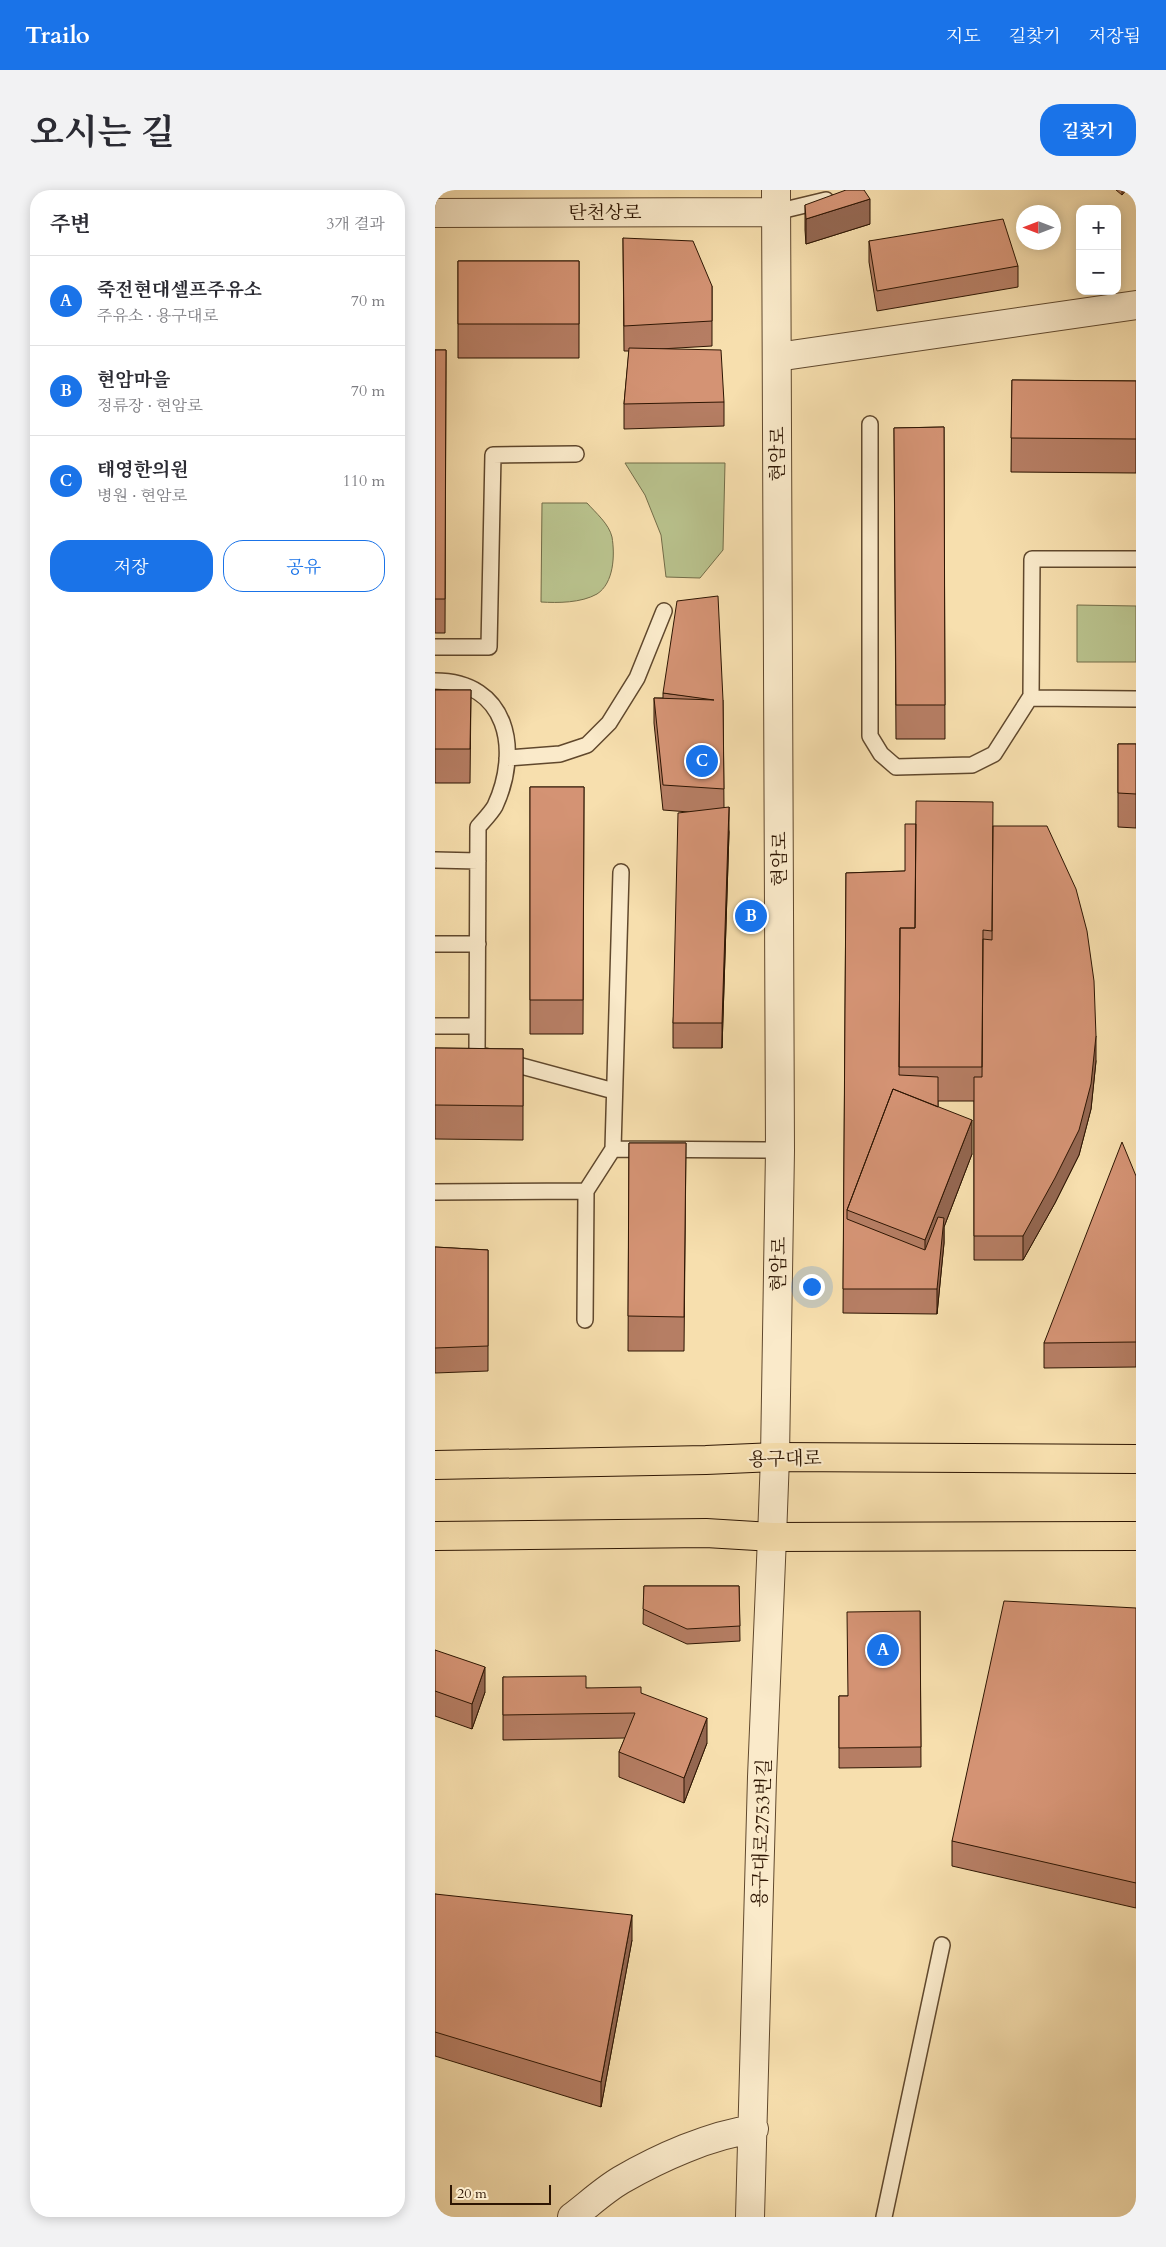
<!DOCTYPE html>
<html lang="ko">
<head>
<meta charset="utf-8">
<style>
	:root { --surface:#fff; --page:#f2f2f3; --text:#2b2b33; --muted:#7c7c81; --line:#e1e1e2; --accent:#1a73e8 }
	body { margin:0; font-family:Cardo,"Noto Serif KR",serif; background:var(--page); color:var(--text) }
	.controls { position:absolute; right:15px; top:15px; display:grid; overflow:hidden; border-radius:10px; box-shadow:0 2px 12px #0003 }
	.controls button { width:45px; height:45px; display:grid; place-items:center; padding:0; border:0; border-bottom:1px solid var(--line); background:var(--surface); color:var(--text); font:25px sans-serif }
	.compass { position:absolute; left:581px; top:15px; width:45px; height:45px; border-radius:50%; background:var(--surface); box-shadow:0 2px 12px #0003; rotate:270deg }
	.scale { position:absolute; left:15px; bottom:12px; width:101px; box-sizing:border-box; padding-left:5px; border:2px solid #2d1502; border-top:0; font-size:14px; line-height:18px; white-space:nowrap; color:#2d1502; -webkit-text-stroke:4px #faeaca; paint-order:stroke }
	.you { position:absolute; left:376px; top:1096px; width:18px; height:18px; margin:-12px; border:4px solid #fff; border-radius:50%; background:#1a73e8; box-shadow:0 0 0 8px #1a73e833 }
	.badge { display:grid; place-items:center; width:32px; height:32px; border-radius:50%; background:var(--accent); color:#fff; font-size:16px; font-weight:700 }
	.pin { position:absolute; translate:-50% -50%; border:2px solid #fff; box-shadow:0 1px 5px #0006 }
	.list { margin:0; padding:0; list-style:none }
	h2 { display:flex; justify-content:space-between; align-items:center; height:65px; margin:0; padding:0 20px; font-size:21px }
	h2 small { font-size:16px; font-weight:400; color:var(--muted) }
	.list li { display:grid; grid-template-columns:32px 1fr auto; gap:15px; align-items:center; box-sizing:border-box; height:90px; padding:0 20px; border-top:1px solid var(--line) }
	.list b { display:block; font-size:19px; white-space:nowrap }
	.list p { margin:0; font-size:16px; white-space:nowrap; color:var(--muted) }
	.list em { font-size:16px; font-style:normal; color:var(--muted) }
	.actions { display:flex; gap:10px; padding:15px 20px }
	.actions a { flex:1; padding:11px 0; border:1px solid var(--accent); border-radius:20px; text-align:center; font-size:18px; color:var(--accent) }
	.actions .main { background:var(--accent); color:#fff }
	.map { position:relative; flex:none; width:701px; height:2027px; overflow:hidden; border-radius:20px }
	header { display:flex; align-items:center; gap:30px; box-sizing:border-box; height:70px; padding:0 25px; background:var(--accent); color:#fff }
	header strong { font-size:24px }
	nav { display:flex; gap:28px; margin-inline-start:auto; font-size:18px }
	.intro { display:flex; align-items:center; justify-content:space-between; box-sizing:border-box; height:120px; padding:0 30px }
	h1 { margin:0; font-size:35px }
	.button { padding:12px 22px; border-radius:20px; background:var(--accent); color:#fff; font-size:18px; font-weight:700 }
	main { display:flex; gap:30px; padding:0 30px }
	aside { flex:1; background:var(--surface); border-radius:20px; box-shadow:0 2px 12px #0003 }
	.map>svg:first-child { display:block }
</style>
</head>
<body>
<header>
<strong>Trailo</strong>
<nav><a>지도</a><a>길찾기</a><a>저장됨</a></nav>
</header>
<div class="intro"><h1>오시는 길</h1><a class="button">길찾기</a></div>
<main>
<aside>
<h2>주변<small>3개 결과</small></h2>
<ul class="list">
<li><span class="badge">A</span><div><b>죽전현대셀프주유소</b><p>주유소 · 용구대로</p></div><em>70 m</em></li>
<li><span class="badge">B</span><div><b>현암마을</b><p>정류장 · 현암로</p></div><em>70 m</em></li>
<li><span class="badge">C</span><div><b>태영한의원</b><p>병원 · 현암로</p></div><em>110 m</em></li>
</ul>
<div class="actions"><a class="main">저장</a><a>공유</a></div>
</aside>
<div class="map">
<svg width="701" height="2027" viewBox="0 0 701 2027">
	<rect width="100%" height="100%" fill="#f7dfae"/>
	<filter id="stains"><feTurbulence type="fractalNoise" baseFrequency=".004" numOctaves="4"/><feColorMatrix values="0 0 0 0 .2 0 0 0 0 .09 0 0 0 0 .02 0 0 0 .5 -.17"/></filter>
	<radialGradient id="worn" r=".72"><stop offset=".6" stop-color="#630" stop-opacity="0"/><stop offset="1" stop-color="#630" stop-opacity=".3"/></radialGradient>
	<path fill="#b9c28d" stroke="#736c48" d="M190,273H290L288,360L265,388L231,387L226,345L210,305Z
		M107,313H152C161,323 174,334 177,347C180,365 179,393 162,404C146,413 123,413 106,412Z
		M642,415L701,416V472H642Z"/>
	<g fill="none" stroke-linecap="round" stroke-linejoin="round">
		<defs>
			<path id="service" d="M341,22L391,10
				M435,234V546L446,564L461,577L537,575L559,564L596,506
				M701,369H597L596,506V508L701,509
				M0,457H54L58,265L141,264
				M0,491C73,491 86,560 60,616C56,623 49,630 43,637L42,864L179,901
				M72,568L125,564L152,555L174,533L202,488L229,421
				M0,670L43,671
				M0,754H43
				M0,836H42
				M178,959L345,960
				M0,1002L151,1001
				M150,1130L151,1001L178,959L186,682
				M449,2027L507,1755"/>
			<path id="minor" d="M342,167L701,115
				M137,2027C153,2015 169,2000 186,1990C224,1968 275,1945 319,1939
				M315,2027L327,1587L337,1347"/>
			<path id="tertiary" d="M0,23L341,22
				M337,1347L340,1267L345,960L341,0"/>
			<path id="primary" d="M0,1275L271,1270L340,1267L701,1269
				M0,1346L271,1343L337,1347L701,1346"/>
		</defs>
		<use href="#service" stroke="#60482d" stroke-width="18"/>
		<use href="#minor" stroke="#60482d" stroke-width="30"/>
		<use href="#tertiary" stroke="#60482d" stroke-width="30"/>
		<use href="#primary" stroke="#2d1502" stroke-width="30"/>
		<use href="#service" stroke="#faeaca" stroke-width="15"/>
		<use href="#minor" stroke="#faeaca" stroke-width="28"/>
		<use href="#tertiary" stroke="#faeaca" stroke-width="28"/>
		<use href="#primary" stroke="#f7dfae" stroke-width="28"/>
	</g>
	<path fill="#b67e64" stroke="#2d1502" d="M681,0H691L687,5Z
		M370,15L435,34L371,54L370,40Z
		M188,48L277,96V156L225,159L289,212V236L189,239V214L194,161H189Z
		M434,51L583,76V97L442,121L434,72Z
		M23,71H144V168H23Z
		M0,160H11L10,443H0Z
		M577,190L701,191V283L576,282Z
		M509,237L510,549H461L459,238Z
		M0,500H36L35,593H0Z
		M228,503L288,510L289,617L294,642L287,858H238V833L254,622L228,620L219,533V508H228Z
		M683,554H701V638L683,637Z
		M95,597H149L148,844H95Z
		M558,636L661,871L656,919L644,965L620,1013L588,1070H539V911H503V917L537,964L509,1037V1053L502,1124L408,1123L411,683L470,681Z
		M0,858L88,859V950L0,949Z
		M194,953H251L249,1161H193Z
		M701,986V1177L609,1178V1153Z
		M0,1057L53,1060V1181L0,1183Z
		M209,1396H304L305,1451L252,1454L208,1434Z
		M701,1418V1718L517,1676V1651Z
		M485,1421L486,1577L404,1578V1506H413Z
		M0,1460L50,1502L37,1539L0,1526Z
		M68,1487L151,1498L206,1503L272,1553L249,1613L184,1587V1562L190,1548L68,1550Z
		M0,1704L197,1750L166,1917L0,1866Z"/>
	<path fill="#946751" stroke="#2d1502" d="M687,0H691L687,5Z
		M435,9V34L371,54V29Z
		M294,617V642L287,858V833Z
		M661,846V871L656,919L644,965L620,1013L588,1070V1046Z
		M537,930V964L509,1037V1053L502,1124V1099L490,1084V1050Z
		M50,1477V1502L37,1539V1514Z
		M272,1528V1553L249,1613V1588Z
		M197,1725V1750L166,1917V1892Z"/>
	<path fill="#d49374" stroke="#2d1502" d="M411,0H429L435,9L371,29L370,15Z
		M568,29L583,76L442,101L434,51Z
		M188,48L258,51L277,96V131L189,136Z
		M23,71H144V134H23Z
		M194,158L286,160L289,212L189,214Z
		M0,160H11L10,409H0Z
		M577,190L701,191V249L576,248Z
		M509,237L510,515H461L459,238Z
		M283,406L288,510L289,599L228,595L219,508L279,510L228,503L242,411Z
		M0,500H36L35,559H0Z
		M683,554H701V604L683,603Z
		M95,597H149L148,810H95Z
		M481,611L558,612L557,741L548,740L547,877H464L465,738H480Z
		M294,617L287,833H238L243,623Z
		M470,634H481L480,738H465L464,885L503,887V917L458,899L412,1020V1029L490,1060L503,1027L509,1028L502,1099H408L411,683L470,681Z
		M558,636H612L641,699L652,741L659,791L661,846L656,894L644,940L620,988L588,1046H539V887H547L548,749L557,750Z
		M0,858L88,859V916L0,915Z
		M458,899L537,930L490,1050L412,1020Z
		M687,952L701,986V1152L609,1153Z
		M194,953H251L249,1127L193,1126Z
		M0,1057L53,1060V1156L0,1158Z
		M209,1396H304L305,1436L252,1439L208,1419Z
		M569,1411L701,1418V1693L517,1651Z
		M485,1421L486,1557L404,1558V1506H413L412,1422Z
		M0,1460L50,1477L37,1514L0,1501Z
		M151,1486V1498L206,1497V1503L272,1528L249,1588L184,1562L200,1523L68,1525V1487Z
		M0,1704L197,1725L166,1892L0,1842Z"/>
	<g text-anchor="middle" stroke-width="4.5" stroke-linejoin="round" paint-order="stroke">
		<g font-size="19" fill="#2d1502" stroke="#faeaca">
			<text x="170" y="29">탄천상로</text>
			<text transform="translate(342 264) rotate(-90)" y="7">현암로</text>
			<text transform="translate(344 669) rotate(-90)" y="7">현암로</text>
			<text transform="translate(343 1074) rotate(-89)" y="7">현암로</text>
			<text transform="translate(350 1268) rotate(-1)" y="7">용구대로</text>
			<text transform="translate(326 1643) rotate(-88)" y="7">용구대로2753번길</text>
		</g>
	</g>
	<rect width="100%" height="100%" filter="url(#stains)"/>
	<rect width="100%" height="100%" fill="url(#worn)"/>
</svg>
<div class="controls">
<button>+</button>
<button>−</button>
</div>
<svg class="compass" viewBox="-18 -18 36 36"><path d="M0-13l5 13h-10z" fill="#e53935"/><path d="M0 13l5-13h-10z" fill="#7c7c81"/></svg>
<div class="scale">20 m</div>
<div class="you"></div>
<div class="pin badge" style="left:448px;top:1460px">A</div>
<div class="pin badge" style="left:316px;top:726px">B</div>
<div class="pin badge" style="left:267px;top:571px">C</div>
</div>
</main>
</body>
</html>
